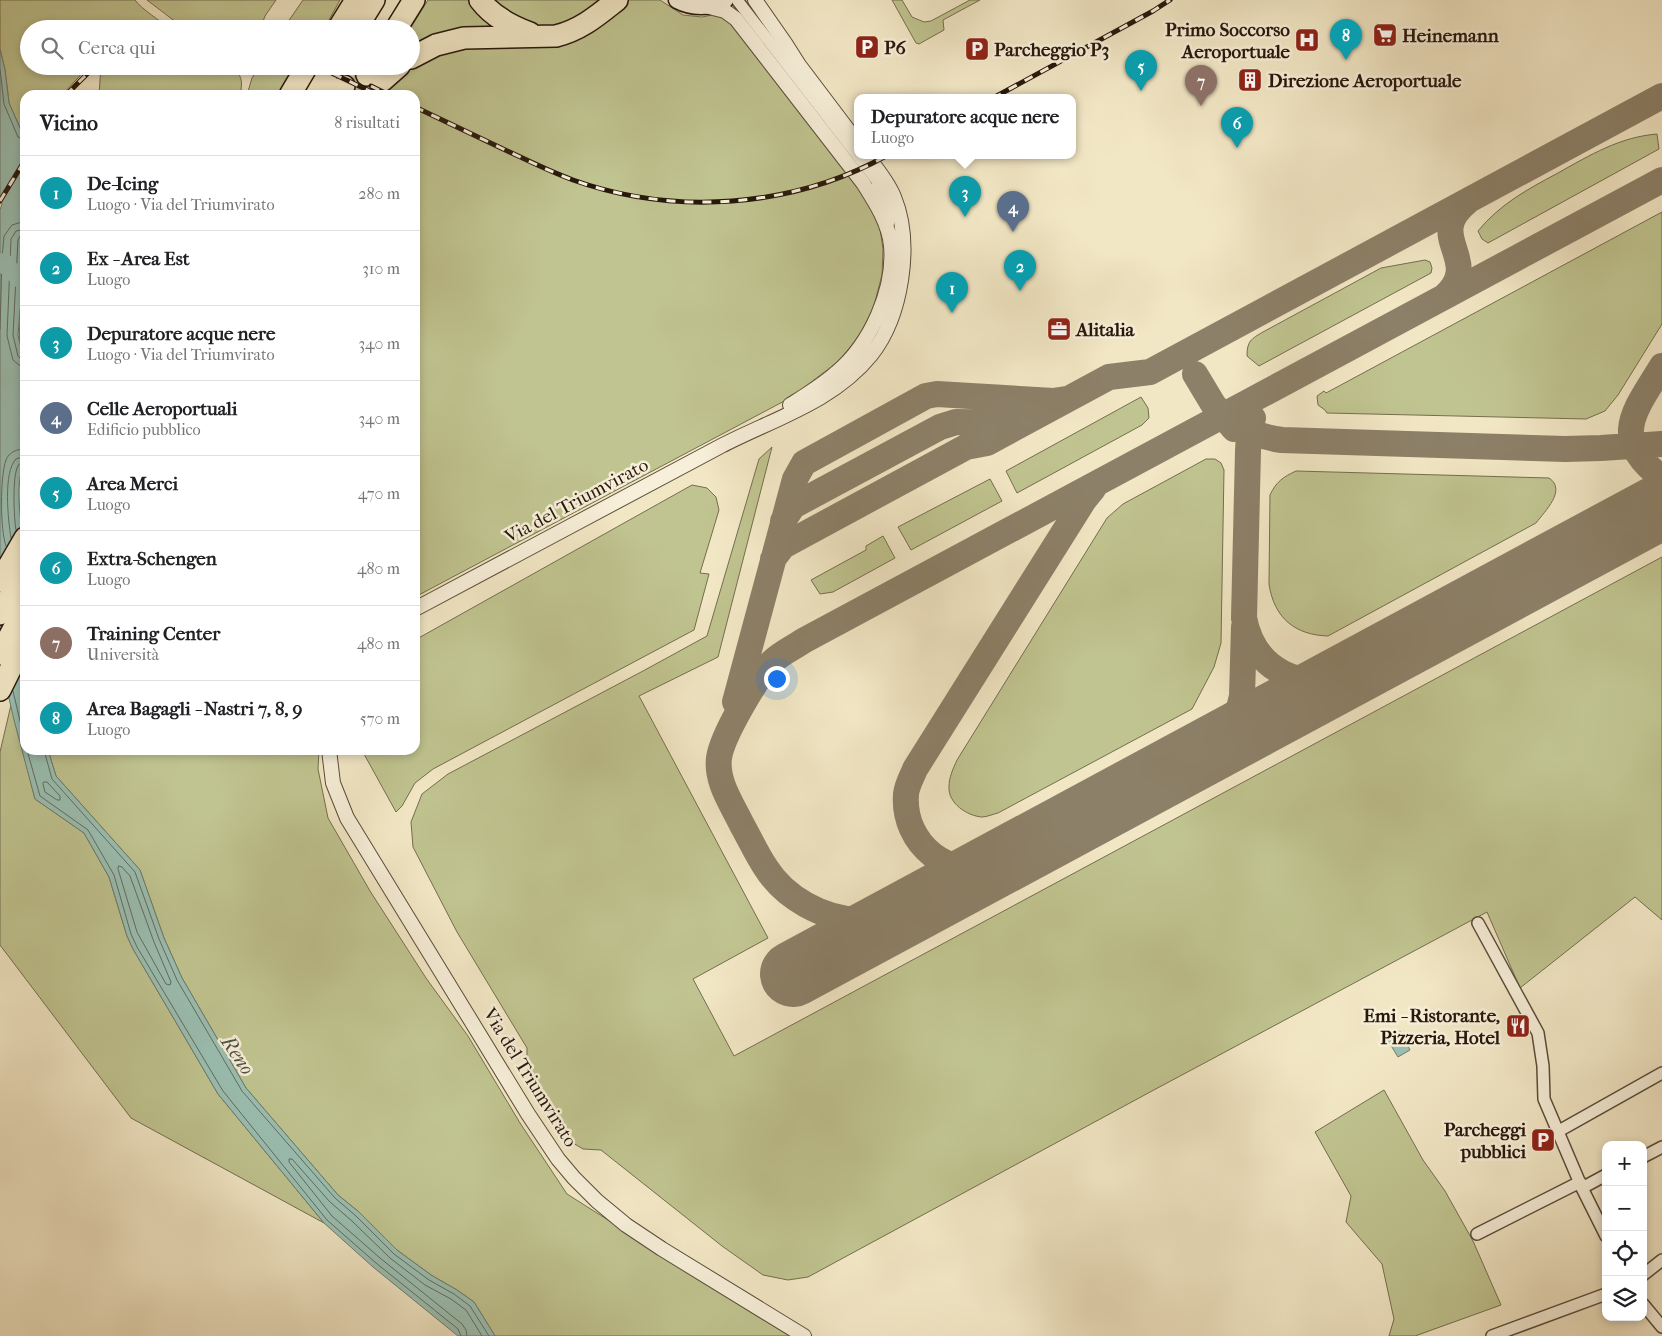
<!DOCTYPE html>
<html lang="it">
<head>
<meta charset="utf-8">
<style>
	:root { --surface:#fff; --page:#f2f2f2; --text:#202124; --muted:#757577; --line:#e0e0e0; --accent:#8f2418 }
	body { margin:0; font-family:"IM FELL French Canon",serif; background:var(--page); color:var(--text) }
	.controls { position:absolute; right:15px; bottom:15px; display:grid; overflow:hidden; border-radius:10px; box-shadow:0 2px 8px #0003 }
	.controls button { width:45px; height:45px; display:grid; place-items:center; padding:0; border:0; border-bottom:1px solid var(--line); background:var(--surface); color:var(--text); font:25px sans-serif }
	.you { position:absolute; left:776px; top:678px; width:18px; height:18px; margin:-12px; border:4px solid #fff; border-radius:50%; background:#1a73e8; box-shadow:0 0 0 8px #1a73e833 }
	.badge { display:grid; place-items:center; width:32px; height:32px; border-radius:50%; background:var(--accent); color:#fff; font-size:16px; font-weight:700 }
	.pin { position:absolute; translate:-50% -41px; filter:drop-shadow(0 1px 2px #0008) }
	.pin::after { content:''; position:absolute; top:26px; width:18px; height:15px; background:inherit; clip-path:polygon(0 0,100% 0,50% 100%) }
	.popup { position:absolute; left:854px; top:94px; width:222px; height:65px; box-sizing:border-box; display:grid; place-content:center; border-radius:10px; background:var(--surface); filter:drop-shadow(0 1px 4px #0005); font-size:16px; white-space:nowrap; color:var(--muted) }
	.popup b { font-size:19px; color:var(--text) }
	.popup::after { content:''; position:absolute; left:50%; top:100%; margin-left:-10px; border:10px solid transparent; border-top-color:var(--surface) }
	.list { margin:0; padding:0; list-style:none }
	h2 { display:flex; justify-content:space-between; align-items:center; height:65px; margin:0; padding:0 20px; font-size:21px }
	h2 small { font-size:16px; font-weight:400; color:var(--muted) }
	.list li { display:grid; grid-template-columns:32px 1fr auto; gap:15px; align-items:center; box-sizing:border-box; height:75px; padding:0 20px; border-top:1px solid var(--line) }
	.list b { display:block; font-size:19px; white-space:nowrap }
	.list p { margin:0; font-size:16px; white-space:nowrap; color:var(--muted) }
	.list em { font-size:16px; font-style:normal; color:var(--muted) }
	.icon { flex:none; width:28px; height:28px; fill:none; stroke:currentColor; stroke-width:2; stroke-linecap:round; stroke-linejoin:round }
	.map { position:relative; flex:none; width:1662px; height:1336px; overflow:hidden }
	.search { position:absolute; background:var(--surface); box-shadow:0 2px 8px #0003; left:20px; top:20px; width:400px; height:55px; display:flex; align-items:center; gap:12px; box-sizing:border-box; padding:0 18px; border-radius:28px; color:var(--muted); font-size:19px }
	.panel { position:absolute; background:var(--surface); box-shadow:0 2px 8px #0003; left:20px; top:90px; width:400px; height:665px; border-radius:15px }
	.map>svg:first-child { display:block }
</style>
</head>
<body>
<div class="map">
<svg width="1662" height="1336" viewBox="0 0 1662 1336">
	<rect width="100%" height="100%" fill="#f2e7c5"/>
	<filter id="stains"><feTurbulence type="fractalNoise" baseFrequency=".004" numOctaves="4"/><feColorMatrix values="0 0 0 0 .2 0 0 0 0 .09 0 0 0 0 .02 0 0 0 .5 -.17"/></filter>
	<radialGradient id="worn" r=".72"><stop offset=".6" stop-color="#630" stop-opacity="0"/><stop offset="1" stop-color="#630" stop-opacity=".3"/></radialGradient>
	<path fill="#c0c490" stroke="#746e4e" d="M0,0H135C140,8 162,22 170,29H29V66H89L62,95H25V139L9,103L5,70L0,49Z
		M147,0H276L265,16L260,29H185Z
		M303,0H340L324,29H283Z
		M428,0H475L510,32L411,52V29H410Z
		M489,0H598L577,21L549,27L520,23Z
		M627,0H660L683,15L702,17L717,14L734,23L867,197L879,222L883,249L882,275L873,309L860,335L839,361L790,398L415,597V95H377L405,67L431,53L510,41Z
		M892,0H902L912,17L924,22L931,21L970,0H980L943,20L944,30L919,44L916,43Z
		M101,66H231C242,75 243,81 240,95H99Z
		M259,66H302L284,95H247L252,78Z
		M1657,134L1659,149L1488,243L1482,239L1478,231C1500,204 1528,189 1558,173C1590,155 1620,137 1657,134Z
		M1662,212V324L1618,395L1605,411L1586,419L1327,413L1325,410L1318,405L1317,396L1324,391L1326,393Z
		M25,233V364C16,339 21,324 21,299C21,277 18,253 25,233Z
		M1425,260L1430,262L1432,268L1431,273L1259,366L1247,356C1247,341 1251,339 1263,332L1381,268Z
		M1141,397L1148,408L1149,418L1142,425L1017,493L1006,471Z
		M772,447L718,657L639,696L768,938L693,979L734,1056L1662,557V920L1635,897L1520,988L1487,912L1152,1091L808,1277L788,1280L763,1275L722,1246L601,1150L583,1149L568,1140L527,1073V1048L457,932L413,847L411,822L422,794L448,774L643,671L707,636L759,459Z
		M1206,459H1215L1221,463L1224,470L1221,643L1214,667L1192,709L998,813C993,814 987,817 982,817C967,816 948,803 949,787C949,777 953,769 957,760L1107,518L1123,504Z
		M1296,471L1549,478C1567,490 1545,511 1536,523L1328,636C1295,635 1274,618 1269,584L1270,495C1276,482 1283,477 1296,471Z
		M990,479L1002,501L911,550L898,527Z
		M692,485L707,488L716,497L719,510L700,573L709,574L694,630L433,769L415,783L402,806L396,812L364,754V750H415V640Z
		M883,536L895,558L833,592L820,594L811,580L866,550V546Z
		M11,705L35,799L84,833L109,877L127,936L133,949L218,1094L324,1223L131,1118L0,945V752Z
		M48,750H319L318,769L328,818L370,891L426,978L468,1036L520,1123L567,1194L791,1336H495L474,1302L457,1290L431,1275L397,1250L359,1212L338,1195L246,1088L182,978L164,938L140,870L56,776Z
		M1384,1090L1423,1160L1445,1191L1473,1241L1501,1305L1415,1336H1389L1394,1319L1382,1264L1346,1222L1351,1196L1315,1132Z"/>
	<path fill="#9bc0b3" stroke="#6d7d70" d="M0,49L5,70L9,103L25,139V233L21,259V300L18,335L25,364V466C13,478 22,532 25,549V750H48L56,776L140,870L164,938L182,978L246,1088L338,1195L359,1212L397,1250L431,1275L457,1290L474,1302L495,1336H458L373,1267L324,1223L218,1094L133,949L127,936L109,877L84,833L35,799L14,720L0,659V210L2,204L0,195Z
		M1400,1031L1410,1050L1398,1057L1387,1039Z"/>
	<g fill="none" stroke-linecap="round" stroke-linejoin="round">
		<path stroke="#616c60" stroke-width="1" d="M0,69L4,104L18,137L25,140
			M25,229L16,231L11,239L7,336L13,360L19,365L25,366
			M25,235L20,236L18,240L13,335L18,356L21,359L25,360
			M0,329L2,258L4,236L12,225L25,221
			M16,530C14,519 12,476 18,466C20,462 22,463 25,463
			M11,538C8,520 3,472 16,459L25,456
			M6,546C0,530 0,476 6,460C9,452 17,449 25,449
			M13,691L25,742
			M27,750L40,796L88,830L114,875L131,934L137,947L223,1091L327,1220L376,1263L458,1329L461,1336
			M44,750L52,779L135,872L159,939L177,980L242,1091L335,1198L356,1216L394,1254L429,1280L454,1294L470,1306L489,1336
			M44,782H47L60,796V800H57L45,792L43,784Z
			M119,866L122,867L130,876L154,942L171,982L170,985L166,984L137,932L118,869Z
			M467,1336L466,1330L462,1324L380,1258L332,1216L289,1162V1159H292L330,1202L352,1221L390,1258L425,1285L451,1299L466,1310L482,1336"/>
		<path stroke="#9bc0b3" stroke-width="18" d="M4,262V264L25,283"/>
		<path stroke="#8c8068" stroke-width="26" d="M1444,297C1485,260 1423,238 1467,202
			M1662,366C1634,412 1609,438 1662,478
			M1195,374L1213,404L1234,429
			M1224,417C1242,430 1259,437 1282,440L1565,449L1601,448L1662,444
			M1253,418L1249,433L1248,451L1244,618C1254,671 1302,693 1351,674
			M783,521L793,506L940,427L956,422L1021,423
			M773,559L783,546L966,447L987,443L1109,377L1150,372L1662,96
			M735,702L795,479L804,463L926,396L937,394L1053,401L1066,399
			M1206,752C1226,737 1237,721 1242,696L1244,627
			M998,864C950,883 902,844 906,794C907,785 912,777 915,769L1084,500L1093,489
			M911,911C894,916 877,920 859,920C823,919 785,898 766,868C757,855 750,839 742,825C732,804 716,782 719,758C722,736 756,678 772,662C781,653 793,648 803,641L1662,180"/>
		<path stroke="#8c8068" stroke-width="66" d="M793,974L1662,506"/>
		<path stroke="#c9bea0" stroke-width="21" stroke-dasharray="21 11" stroke-linecap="butt" d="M356,93L367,75"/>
		<defs>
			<path id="minor" d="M737,0L884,190
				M877,186L886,207L889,222
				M1478,923L1538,1033L1543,1066L1544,1099L1582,1188L1606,1236
				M1557,1132L1662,1073
				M1643,1157L1662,1147
				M1582,1188L1606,1175
				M1477,1234L1580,1182
				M1643,1275L1662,1260
				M1643,1304L1662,1327
				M1492,1336L1606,1294"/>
			<path id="tertiary" d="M755,0L785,43L799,65L858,143
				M705,6L725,11L736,19L863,183C875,202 889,223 891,246C895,290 870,344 837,372C823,385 806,395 790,405
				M415,609C517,555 619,500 721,446C773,419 833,402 871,355C902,316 913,243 894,197C888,182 877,169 867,156
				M329,750L333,783L347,818L528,1114L558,1159L574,1178L597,1201L626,1225L662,1249L804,1336"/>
			<path id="secondary" d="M677,0C692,8 710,8 725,0"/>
			<path id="motorway" d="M480,0C493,17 511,26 530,33
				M338,29L356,0
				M356,29L374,0
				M396,29L414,0
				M411,58L436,45L464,38L556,36C581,30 598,15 617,0
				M367,75L372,66
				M382,81L399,66
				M290,95L306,68
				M316,95L326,78
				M338,95L344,86
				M0,581L25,538
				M0,614L25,569
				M0,654L25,607
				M0,690L25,640"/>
		</defs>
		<use href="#minor" stroke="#5a4c3a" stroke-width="14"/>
		<use href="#tertiary" stroke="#5a4c3a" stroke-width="16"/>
		<use href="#secondary" stroke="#27180c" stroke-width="19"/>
		<use href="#motorway" stroke="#27180c" stroke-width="24"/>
		<use href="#minor" stroke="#f7efd9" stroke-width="11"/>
		<use href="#tertiary" stroke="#f7efd9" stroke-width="14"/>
		<use href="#secondary" stroke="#f7efd9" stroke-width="16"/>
		<use href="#motorway" stroke="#f2e7c5" stroke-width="21"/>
		<defs>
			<path id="rail" d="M181,29L203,27L229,29
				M317,66L378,95
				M371,86L389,95
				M66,95L95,66
				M993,98L1153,11L1170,0
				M415,107C444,121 472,134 501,148C525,159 548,171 573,180C674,216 792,208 886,156
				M0,201L25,160"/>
		</defs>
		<use href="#rail" stroke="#27180c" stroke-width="5"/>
		<use href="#rail" stroke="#f7efd9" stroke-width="3" stroke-dasharray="9" stroke-linecap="butt"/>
	</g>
	<defs>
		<symbol id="supermarket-square" viewBox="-11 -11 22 22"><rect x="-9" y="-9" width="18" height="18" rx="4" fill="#8f2418" stroke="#f7efd9"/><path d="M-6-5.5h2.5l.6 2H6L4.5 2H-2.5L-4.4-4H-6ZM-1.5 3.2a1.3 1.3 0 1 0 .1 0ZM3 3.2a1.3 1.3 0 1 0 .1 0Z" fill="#fff"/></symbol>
		<symbol id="hospital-square" viewBox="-11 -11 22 22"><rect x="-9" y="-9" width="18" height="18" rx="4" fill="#8f2418" stroke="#f7efd9"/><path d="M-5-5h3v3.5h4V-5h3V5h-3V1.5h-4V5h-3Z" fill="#fff"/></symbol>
		<symbol id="parking-square" viewBox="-11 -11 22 22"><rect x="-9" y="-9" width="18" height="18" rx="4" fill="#8f2418" stroke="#f7efd9"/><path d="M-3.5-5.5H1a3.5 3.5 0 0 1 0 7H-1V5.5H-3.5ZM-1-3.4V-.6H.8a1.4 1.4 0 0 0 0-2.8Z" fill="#fff"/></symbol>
		<symbol id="building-square" viewBox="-11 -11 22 22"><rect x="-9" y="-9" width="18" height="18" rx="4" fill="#8f2418" stroke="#f7efd9"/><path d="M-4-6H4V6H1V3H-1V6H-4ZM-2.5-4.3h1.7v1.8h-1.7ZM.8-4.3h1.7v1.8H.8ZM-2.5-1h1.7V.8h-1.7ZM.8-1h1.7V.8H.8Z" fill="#fff"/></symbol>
		<symbol id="office-square" viewBox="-11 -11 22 22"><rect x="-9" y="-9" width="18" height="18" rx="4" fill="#8f2418" stroke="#f7efd9"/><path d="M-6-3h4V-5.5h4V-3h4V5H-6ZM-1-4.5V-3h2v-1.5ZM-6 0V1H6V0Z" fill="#fff"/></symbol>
		<symbol id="restaurant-square" viewBox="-11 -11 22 22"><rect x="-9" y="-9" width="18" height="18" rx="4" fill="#8f2418" stroke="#f7efd9"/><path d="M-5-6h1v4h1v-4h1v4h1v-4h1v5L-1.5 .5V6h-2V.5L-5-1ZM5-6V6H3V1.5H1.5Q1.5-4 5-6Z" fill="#fff"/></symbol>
	</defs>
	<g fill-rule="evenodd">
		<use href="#supermarket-square" x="1371" y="21" width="28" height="28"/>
		<use href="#hospital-square" x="1293" y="26" width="28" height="28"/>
		<use href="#parking-square" x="853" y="33" width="28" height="28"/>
		<use href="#parking-square" x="963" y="35" width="28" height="28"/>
		<use href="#building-square" x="1236" y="66" width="28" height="28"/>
		<use href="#office-square" x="1045" y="315" width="28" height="28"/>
		<use href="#restaurant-square" x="1504" y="1012" width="28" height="28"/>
		<use href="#parking-square" x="1529" y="1126" width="28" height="28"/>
	</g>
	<g text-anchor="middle" stroke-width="5" stroke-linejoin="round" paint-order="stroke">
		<g font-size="19" font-weight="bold" fill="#27180c" stroke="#f7efd9" text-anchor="start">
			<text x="1290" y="36" text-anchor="end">Primo Soccorso<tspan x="1290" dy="22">Aeroportuale</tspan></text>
			<text x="1402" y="42">Heinemann</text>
			<text x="884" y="54">P6</text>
			<text x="994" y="56">Parcheggio P3</text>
			<text x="1268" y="87">Direzione Aeroportuale</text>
			<text x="1076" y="336">Alitalia</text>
			<text x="1500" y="1022" text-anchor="end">Emi - Ristorante,<tspan x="1500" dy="22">Pizzeria, Hotel</tspan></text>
			<text x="1526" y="1136" text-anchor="end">Parcheggi<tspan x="1526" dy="22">pubblici</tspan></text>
		</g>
		<g font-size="19" fill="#27180c" stroke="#f7efd9">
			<text transform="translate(576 500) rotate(-28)" y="7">Via del Triumvirato</text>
			<text transform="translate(531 1077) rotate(58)" y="7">Via del Triumvirato</text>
		</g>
		<g font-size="20" font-style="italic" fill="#505346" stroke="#f7efd9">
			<text transform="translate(238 1055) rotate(56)" y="7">Reno</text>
		</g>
	</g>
	<rect width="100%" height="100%" filter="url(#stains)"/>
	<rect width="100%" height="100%" fill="url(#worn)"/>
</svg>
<div class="controls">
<button>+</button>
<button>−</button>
<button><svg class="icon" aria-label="locate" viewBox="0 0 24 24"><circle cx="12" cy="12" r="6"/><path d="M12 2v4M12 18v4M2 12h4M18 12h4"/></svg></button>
<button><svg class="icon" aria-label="layers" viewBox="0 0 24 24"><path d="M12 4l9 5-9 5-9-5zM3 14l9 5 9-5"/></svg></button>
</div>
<div class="you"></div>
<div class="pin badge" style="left:952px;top:313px;background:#0f9aa8">1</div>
<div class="pin badge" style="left:1020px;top:291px;background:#0f9aa8">2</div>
<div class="pin badge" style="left:965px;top:217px;background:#0f9aa8">3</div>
<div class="popup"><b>Depuratore acque nere</b>Luogo</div>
<div class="pin badge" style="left:1013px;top:232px;background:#5c6f8a">4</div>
<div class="pin badge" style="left:1141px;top:91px;background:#0f9aa8">5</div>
<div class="pin badge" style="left:1237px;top:148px;background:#0f9aa8">6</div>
<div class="pin badge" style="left:1201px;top:106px;background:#8d6e63">7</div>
<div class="pin badge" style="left:1346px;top:60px;background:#0f9aa8">8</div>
<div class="search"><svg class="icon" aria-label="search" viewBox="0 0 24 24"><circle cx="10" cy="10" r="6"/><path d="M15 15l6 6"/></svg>Cerca qui</div>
<section class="panel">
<h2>Vicino<small>8 risultati</small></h2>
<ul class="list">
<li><span class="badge" style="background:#0f9aa8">1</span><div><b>De-Icing</b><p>Luogo · Via del Triumvirato</p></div><em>280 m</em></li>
<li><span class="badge" style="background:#0f9aa8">2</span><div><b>Ex - Area Est</b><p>Luogo</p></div><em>310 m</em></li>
<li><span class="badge" style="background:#0f9aa8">3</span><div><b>Depuratore acque nere</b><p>Luogo · Via del Triumvirato</p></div><em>340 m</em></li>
<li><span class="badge" style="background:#5c6f8a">4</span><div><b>Celle Aeroportuali</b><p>Edificio pubblico</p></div><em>340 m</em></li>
<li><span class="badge" style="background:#0f9aa8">5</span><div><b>Area Merci</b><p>Luogo</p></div><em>470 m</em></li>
<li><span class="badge" style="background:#0f9aa8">6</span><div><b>Extra-Schengen</b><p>Luogo</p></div><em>480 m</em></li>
<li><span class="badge" style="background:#8d6e63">7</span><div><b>Training Center</b><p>Università</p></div><em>480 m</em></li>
<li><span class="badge" style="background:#0f9aa8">8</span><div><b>Area Bagagli - Nastri 7, 8, 9</b><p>Luogo</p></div><em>570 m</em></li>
</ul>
</section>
</div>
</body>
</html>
